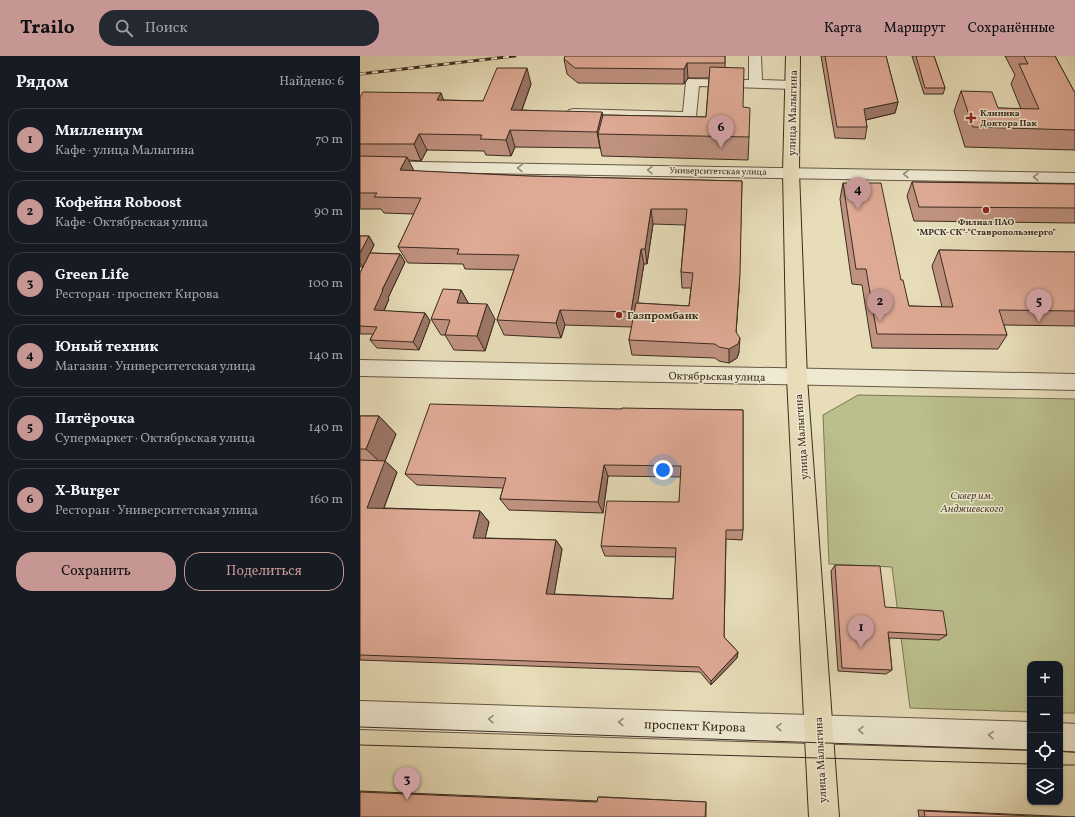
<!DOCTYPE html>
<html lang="ru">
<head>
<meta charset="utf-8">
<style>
	:root { --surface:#171b24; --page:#242831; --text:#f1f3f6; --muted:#9ea1a6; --line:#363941; --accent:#c59692 }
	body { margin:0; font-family:Vollkorn,serif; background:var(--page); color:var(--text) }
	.controls { position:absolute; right:12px; bottom:12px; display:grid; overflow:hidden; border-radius:8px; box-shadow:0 1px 3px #0004 }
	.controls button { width:36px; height:36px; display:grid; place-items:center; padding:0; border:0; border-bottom:1px solid var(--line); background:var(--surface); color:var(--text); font:20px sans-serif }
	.you { position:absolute; left:303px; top:414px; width:14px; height:14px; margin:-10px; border:3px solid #fff; border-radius:50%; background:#1a73e8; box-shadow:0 0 0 6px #1a73e833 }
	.badge { display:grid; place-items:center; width:26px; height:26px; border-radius:50%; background:var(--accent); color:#111; font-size:13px; font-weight:700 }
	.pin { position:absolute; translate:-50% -33px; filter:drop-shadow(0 1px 2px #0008) }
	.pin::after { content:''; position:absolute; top:21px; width:14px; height:12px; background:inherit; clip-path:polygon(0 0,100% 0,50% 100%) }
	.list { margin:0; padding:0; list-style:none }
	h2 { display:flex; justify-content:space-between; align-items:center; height:52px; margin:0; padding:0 16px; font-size:17px }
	h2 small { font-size:13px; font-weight:400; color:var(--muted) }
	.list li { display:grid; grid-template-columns:26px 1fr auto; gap:12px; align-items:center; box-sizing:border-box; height:64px; margin:0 8px 8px; padding:0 8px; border:1px solid var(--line); border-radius:16px }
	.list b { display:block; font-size:15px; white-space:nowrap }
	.list p { margin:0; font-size:13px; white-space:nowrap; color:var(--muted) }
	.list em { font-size:13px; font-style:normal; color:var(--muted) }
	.actions { display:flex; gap:8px; padding:12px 16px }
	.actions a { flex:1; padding:9px 0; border:1px solid var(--accent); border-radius:16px; text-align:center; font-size:14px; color:var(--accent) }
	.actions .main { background:var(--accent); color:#111 }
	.icon { flex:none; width:22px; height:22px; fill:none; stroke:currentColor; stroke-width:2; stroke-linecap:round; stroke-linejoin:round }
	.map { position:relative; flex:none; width:715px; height:761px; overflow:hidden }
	header { display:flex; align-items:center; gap:24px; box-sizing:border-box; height:56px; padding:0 20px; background:var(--accent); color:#111 }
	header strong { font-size:19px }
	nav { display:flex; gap:22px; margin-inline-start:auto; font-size:14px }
	.search { width:280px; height:36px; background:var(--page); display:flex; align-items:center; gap:10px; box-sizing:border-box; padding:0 14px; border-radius:16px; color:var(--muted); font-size:15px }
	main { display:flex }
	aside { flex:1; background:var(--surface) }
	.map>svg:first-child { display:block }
</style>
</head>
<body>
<header>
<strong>Trailo</strong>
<div class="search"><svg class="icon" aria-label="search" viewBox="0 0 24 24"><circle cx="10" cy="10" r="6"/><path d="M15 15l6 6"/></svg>Поиск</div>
<nav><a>Карта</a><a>Маршрут</a><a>Сохранённые</a></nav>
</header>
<main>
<aside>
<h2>Рядом<small>Найдено: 6</small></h2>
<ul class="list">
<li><span class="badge">1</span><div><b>Миллениум</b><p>Кафе · улица Малыгина</p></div><em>70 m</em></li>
<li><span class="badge">2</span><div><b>Кофейня Roboost</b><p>Кафе · Октябрьская улица</p></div><em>90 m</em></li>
<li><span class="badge">3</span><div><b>Green Life</b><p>Ресторан · проспект Кирова</p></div><em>100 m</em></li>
<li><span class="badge">4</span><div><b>Юный техник</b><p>Магазин · Университетская улица</p></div><em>140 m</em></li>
<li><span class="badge">5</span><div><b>Пятёрочка</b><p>Супермаркет · Октябрьская улица</p></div><em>140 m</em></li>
<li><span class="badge">6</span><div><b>X-Burger</b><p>Ресторан · Университетская улица</p></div><em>160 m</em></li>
</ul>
<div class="actions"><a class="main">Сохранить</a><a>Поделиться</a></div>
</aside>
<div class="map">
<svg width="715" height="761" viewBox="0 0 715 761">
	<rect width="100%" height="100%" fill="#e7ddb9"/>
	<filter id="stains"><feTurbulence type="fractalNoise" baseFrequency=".005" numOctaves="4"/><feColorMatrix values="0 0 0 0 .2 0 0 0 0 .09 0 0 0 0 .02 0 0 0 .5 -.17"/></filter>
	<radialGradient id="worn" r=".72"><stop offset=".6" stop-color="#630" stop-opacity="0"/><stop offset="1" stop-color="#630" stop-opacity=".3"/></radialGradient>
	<path fill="#babf8c" stroke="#7a7656" d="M498,339L715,343V657H700V608H670V656L550,652L532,511L469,508L463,359Z"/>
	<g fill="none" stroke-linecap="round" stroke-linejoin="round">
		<defs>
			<path id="minor" d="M389,0H401L402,24L433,25L438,26L440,29L438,32L433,33L339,30L336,60L334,63L329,64L214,61L209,60L207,57L209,54L214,53L323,56L326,26L328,23L389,24Z
				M0,105L715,117V127L0,115Z
				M0,304L715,318V334L0,320Z
				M0,645L670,666V694L0,673Z
				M700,667L715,668V696L700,695Z"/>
			<path id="major" d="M426,0H440L439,116L447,322L479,761H449L427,322L423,116Z"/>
		</defs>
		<use href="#minor" stroke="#665846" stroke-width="2"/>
		<use href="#major" stroke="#3b2c1f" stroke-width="2"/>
		<use href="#minor" fill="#efe9d2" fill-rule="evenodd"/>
		<use href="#major" fill="#e7ddb9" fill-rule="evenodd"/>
		<path stroke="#3b2c1f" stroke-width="1" d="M0,671L670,694
			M0,689L670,708
			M700,695L715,696
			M700,709H715"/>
		<defs>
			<path id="rail" d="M0,18L155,0"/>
		</defs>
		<use href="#rail" stroke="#3b2c1f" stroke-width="3"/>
		<use href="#rail" stroke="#efe9d2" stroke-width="2" stroke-dasharray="6" stroke-linecap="butt"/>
	</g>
	<path fill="#c09280" stroke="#3b2c1f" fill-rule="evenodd" d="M365,0V12L383,51L389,81L388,104L242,100L240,91V92L155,91L151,100L126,99L124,95L67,94L61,105L48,104L54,115L168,120L382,125L379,233L376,277L379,296L377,302L369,307L359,305L355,302L272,299L269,284L272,271L205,269L201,282L144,279L137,264L154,214L105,213L103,208L48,207L38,191L54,158L24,157L21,153H0V41L81,37L83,44L123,45L171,28L162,54L243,59L346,61L349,22H328L324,28L218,27L207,18L204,3ZM293,168L325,169L321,216L322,232H331L329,250L277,247L284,208H287Z
		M461,0H526L538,46L535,57L506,64L507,71L505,83L475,82Z
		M552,0H574L585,32L583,38H564Z
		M645,0H695L715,37V94L605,91L594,55L601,35L638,52L661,53L651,28L655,19Z
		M552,126L715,128V167L554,165L547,140Z
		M483,127L541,224L549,250L582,251L572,210L579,194L715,196V270L644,269L647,279L638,293L512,292L502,229L492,228L480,143Z
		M0,180H9L14,189L10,197L40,198L45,206L28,242L29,243L24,255L65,257L70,265L59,294L17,292L10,284L13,278H0V217L3,211H0Z
		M101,234L108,247L135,263L125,295L94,294L85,279H81L71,263Z
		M262,353L383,354V474L382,484L366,483L364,581L378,596L377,602L351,629L340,616L0,604V360H19L36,378L25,405L37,416L24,452L120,455L129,466L125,482L196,484L202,493L194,538L313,543L316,501L245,500L241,490L319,446L321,421L248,420L243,457L149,454L140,443L143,432L57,429L45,418Z
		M475,509L525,551L587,579L579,584L529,582L532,614L526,618L478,615L471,515Z
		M0,735L238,745V741H243L346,746V761H0Z
		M558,754L715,761H559Z"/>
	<path fill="#9c7768" stroke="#3b2c1f" d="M327,7L328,22L324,28V13Z
		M167,12L171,28L156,70L151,54Z
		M81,37L87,53L77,44Z
		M538,46L535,57L501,65L504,53Z
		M242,56L245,72L238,78L240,91V92L237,76Z
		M150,74L155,91L151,100L146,84Z
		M59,78L67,94L61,105L54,88Z
		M47,101L55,117L40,114Z
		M291,153L293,168L287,208L285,193Z
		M9,180L14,189L3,211L0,207V197Z
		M281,193L284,208L274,271L271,256Z
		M40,198L45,206L28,242L29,243L20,263L14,254L22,234Z
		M379,233L375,289L380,282L379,296L377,302L369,307V293Z
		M101,234L110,250L97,247Z
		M127,248L135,263L125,295L117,280Z
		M200,254L205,269L201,282L196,267Z
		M65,257L70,265L59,294L53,286Z
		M19,360L36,378L25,405L37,416L20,462L7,452L23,409L6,393Z
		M244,409L248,420L243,457L238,446Z
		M120,455L129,466L123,491L113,482Z
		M196,484L202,493L193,546L186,538Z
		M378,596L377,602L351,629V625Z"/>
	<path fill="#dfaa95" stroke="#3b2c1f" d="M205,0H365V7H327L324,13L215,12L204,3Z
		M465,0H526L538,46L504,53L507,71H477Z
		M556,0H574L585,32H565Z
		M664,0H695L715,37V74L613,71L601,35L632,36L638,52L679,53L659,8H668Z
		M350,11L384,12L383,51L390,52L389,81L238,78L243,59L346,61Z
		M137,12H167L151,54L242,56L237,76L150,74L146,84L120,83L122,79L59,78L54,88H0V41L3,36L81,37L77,44L123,45Z
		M0,100L47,101L40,114L168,120L382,125L380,218L376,276L380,282L378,288L369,293L359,291L355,288L269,284L276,247L329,250L333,217L321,216L327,153H291L285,193H281L271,256L200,254L196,267L137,264L159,199L97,198L99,193L38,191L61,142L14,141L17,137H0Z
		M552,126L715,128V152L559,151Z
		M483,127H521L541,224H543L549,250L593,251L579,194L715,196V255L639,254L647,279L517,278L506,213H496Z
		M0,180H9L0,197Z
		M10,197L40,198L22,234H23L14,254L65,257L53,286L10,284L17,271L0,270V217Z
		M83,233L101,234L97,247L127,248L117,280L85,279L90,264L71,263Z
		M70,348L262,353V352L383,354V474H366L364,581L378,596L351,625L339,611L0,599V404L25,405L7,452L120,455L113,482L196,484L186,538L313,543L316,492L241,490L247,445L319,446L321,410L244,409L238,446L140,443L146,422L45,418Z
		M0,360H19L6,393H0Z
		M475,509L520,510L525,551L583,555L587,579L528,576L532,614L482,612Z
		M0,736L237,746L238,741L346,746L345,761H0Z
		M564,755L672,760L707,761H565Z"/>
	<defs><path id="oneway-chevron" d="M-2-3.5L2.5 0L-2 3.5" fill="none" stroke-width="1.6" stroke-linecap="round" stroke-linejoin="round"/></defs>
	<g stroke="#958a78">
		<use href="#oneway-chevron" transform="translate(160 112) rotate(-179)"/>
		<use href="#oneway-chevron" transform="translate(290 114) rotate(-179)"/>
		<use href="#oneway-chevron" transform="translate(546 118) rotate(-179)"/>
		<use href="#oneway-chevron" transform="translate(676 121) rotate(-179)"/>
		<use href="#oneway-chevron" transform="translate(131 663) rotate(-178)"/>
		<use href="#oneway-chevron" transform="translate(261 666) rotate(-178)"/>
		<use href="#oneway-chevron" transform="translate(419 671) rotate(-178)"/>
		<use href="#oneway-chevron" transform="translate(501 674) rotate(-178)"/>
		<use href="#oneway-chevron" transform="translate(631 679) rotate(-178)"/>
	</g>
	<g fill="#8f2418" stroke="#efe9d2" stroke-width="1.5">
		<path d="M609 56h4v4h4v4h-4v4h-4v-4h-4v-4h4z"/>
		<circle cx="626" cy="154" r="4"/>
		<circle cx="259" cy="259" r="4"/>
	</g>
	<g text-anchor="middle" stroke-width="3" stroke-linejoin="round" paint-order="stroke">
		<g font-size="9" font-weight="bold" fill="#3b2c1f" stroke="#efe9d2" text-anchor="start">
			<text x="620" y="60">Клиника<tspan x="620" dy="10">Доктора Пак</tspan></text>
			<text x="626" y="169" text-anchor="middle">Филиал ПАО<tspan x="626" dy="10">"МРСК-СК"-"Ставропольэнерго"</tspan></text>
		</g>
		<g font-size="9" fill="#3b2c1f" stroke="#efe9d2">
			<text transform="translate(358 115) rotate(1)" y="3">Университетская улица</text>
		</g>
		<g font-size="11" fill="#3b2c1f" stroke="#efe9d2">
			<text transform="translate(432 57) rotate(-89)" y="4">улица Малыгина</text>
			<text transform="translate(357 320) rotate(1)" y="4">Октябрьская улица</text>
			<text transform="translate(441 381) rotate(-94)" y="4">улица Малыгина</text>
			<text transform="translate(460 704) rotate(-93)" y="4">улица Малыгина</text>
		</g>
		<g font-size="11" font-weight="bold" fill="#3b2c1f" stroke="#efe9d2" text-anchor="start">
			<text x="267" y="263">Газпромбанк</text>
		</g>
		<g font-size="11" font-style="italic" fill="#544935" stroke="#efe9d2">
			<text x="612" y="443">Сквер им.<tspan x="612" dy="13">Анджиевского</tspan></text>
		</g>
		<g font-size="13" fill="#3b2c1f" stroke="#efe9d2">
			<text transform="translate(335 669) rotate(2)" y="5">проспект Кирова</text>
		</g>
	</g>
	<rect width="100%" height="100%" filter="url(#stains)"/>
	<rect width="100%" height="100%" fill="url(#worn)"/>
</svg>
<div class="controls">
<button>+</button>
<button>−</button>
<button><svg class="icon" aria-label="locate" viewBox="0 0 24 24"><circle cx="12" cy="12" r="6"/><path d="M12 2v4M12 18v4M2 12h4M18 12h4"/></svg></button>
<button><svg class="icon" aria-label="layers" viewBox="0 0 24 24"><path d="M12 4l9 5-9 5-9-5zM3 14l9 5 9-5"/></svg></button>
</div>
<div class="you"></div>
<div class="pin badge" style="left:501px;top:592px">1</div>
<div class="pin badge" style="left:520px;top:266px">2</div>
<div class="pin badge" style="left:47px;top:744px">3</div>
<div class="pin badge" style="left:498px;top:154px">4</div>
<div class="pin badge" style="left:679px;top:266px">5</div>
<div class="pin badge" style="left:361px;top:92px">6</div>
</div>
</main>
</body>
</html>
